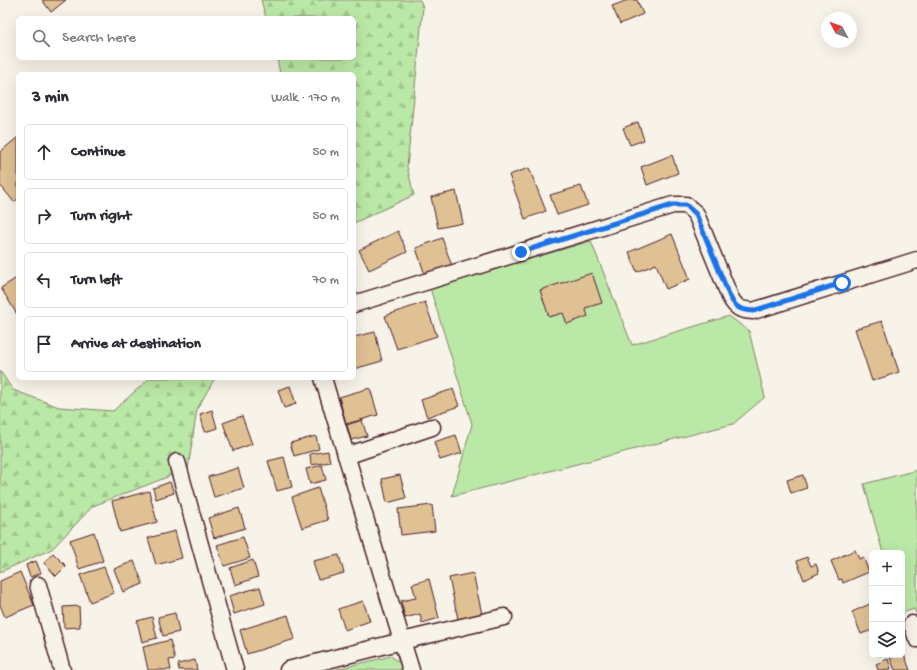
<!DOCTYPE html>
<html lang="en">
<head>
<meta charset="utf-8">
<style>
	:root { --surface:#fff; --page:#f7f7f7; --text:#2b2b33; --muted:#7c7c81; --line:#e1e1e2 }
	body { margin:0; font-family:"Gochi Hand",sans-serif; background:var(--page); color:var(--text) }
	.controls { position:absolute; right:12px; bottom:12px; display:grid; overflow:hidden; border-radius:6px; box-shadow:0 4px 16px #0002 }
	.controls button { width:36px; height:36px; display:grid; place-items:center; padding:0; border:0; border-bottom:1px solid var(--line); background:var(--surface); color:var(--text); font:20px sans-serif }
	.compass { position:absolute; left:821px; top:12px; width:36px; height:36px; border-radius:50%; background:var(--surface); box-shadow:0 4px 16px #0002; rotate:311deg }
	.stop { position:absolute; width:12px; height:12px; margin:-9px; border:3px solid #1a73e8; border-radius:50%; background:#fff }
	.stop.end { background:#1a73e8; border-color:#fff; box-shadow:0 1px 4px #0008 }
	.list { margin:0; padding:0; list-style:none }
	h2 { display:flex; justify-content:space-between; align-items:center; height:52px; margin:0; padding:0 16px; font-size:17px }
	h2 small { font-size:13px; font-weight:400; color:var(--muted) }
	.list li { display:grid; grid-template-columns:26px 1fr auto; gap:12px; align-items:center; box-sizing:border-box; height:56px; margin:0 8px 8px; padding:0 8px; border:1px solid var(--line); border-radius:6px }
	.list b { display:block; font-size:15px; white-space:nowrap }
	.list em { font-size:13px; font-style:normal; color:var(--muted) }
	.icon { flex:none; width:22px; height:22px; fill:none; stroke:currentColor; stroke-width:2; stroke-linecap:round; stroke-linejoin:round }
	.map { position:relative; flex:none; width:917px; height:670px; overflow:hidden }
	.search { position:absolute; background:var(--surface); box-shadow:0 4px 16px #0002; left:16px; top:16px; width:340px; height:44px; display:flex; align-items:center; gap:10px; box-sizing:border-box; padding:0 14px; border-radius:6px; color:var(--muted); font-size:15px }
	.panel { position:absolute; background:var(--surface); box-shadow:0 4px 16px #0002; left:16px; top:72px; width:340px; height:308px; border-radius:6px }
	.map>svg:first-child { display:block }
</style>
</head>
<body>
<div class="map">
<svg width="917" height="670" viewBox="0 0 917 670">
	<defs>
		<pattern id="forest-firs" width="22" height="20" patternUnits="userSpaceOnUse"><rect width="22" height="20" fill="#bae8a6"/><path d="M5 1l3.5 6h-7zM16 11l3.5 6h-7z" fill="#a1c78f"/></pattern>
	</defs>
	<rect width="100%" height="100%" fill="#f7f3e8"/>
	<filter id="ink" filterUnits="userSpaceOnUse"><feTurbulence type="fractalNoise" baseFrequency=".025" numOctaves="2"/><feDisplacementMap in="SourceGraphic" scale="8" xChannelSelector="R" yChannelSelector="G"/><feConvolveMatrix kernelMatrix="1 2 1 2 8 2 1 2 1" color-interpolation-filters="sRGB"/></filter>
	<g filter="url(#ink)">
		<path fill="#bae8a6" stroke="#828468" d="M591,241L632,345L729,316L749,331L765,397L733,424L452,496L472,424L430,288Z
			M917,470V615L914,609L902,613V553H883L864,484Z
			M391,656L402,665L404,670H333Z"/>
		<path fill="url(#forest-firs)" stroke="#828468" d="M261,0H420L423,7L407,167L414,195L354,223V74H280L277,58H354V18H266Z
			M0,371L13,390L59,407L113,411L150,378H215L197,409L188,469L93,506L52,549L0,572Z"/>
		<path fill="#e0c193" stroke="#4a1f2b" d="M42,0H66L51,12Z
			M628,0H637L643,14L620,24L612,6Z
			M638,122L644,140L630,145L623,128Z
			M18,137V199L14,202L0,185V152Z
			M672,155L678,173L647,185L641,167Z
			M529,168L546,211L525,219L509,175Z
			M581,186L588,205L557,215L550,195Z
			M456,191L463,223L438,228L431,197Z
			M398,231L407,252L369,270L359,250Z
			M672,234L690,279L666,289L656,264L637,272L629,252Z
			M442,238L452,266L425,275L416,248Z
			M592,273L602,303L585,308L588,316L567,324L563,313L549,317L540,290Z
			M18,277V316L1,288Z
			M425,302L437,336L397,349L385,316Z
			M882,321L899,372L872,381L855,329Z
			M375,332L382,361L354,369V337Z
			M290,386L296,404L284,408L278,390Z
			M370,388L378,415L346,424L339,397Z
			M453,389L459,406L427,417L421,400Z
			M212,410L217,428L205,432L200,414Z
			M242,416L252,444L233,451L223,423Z
			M362,420L367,436L351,440L347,425Z
			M456,435L462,453L440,460L434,442Z
			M316,436L319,449L294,456L290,443Z
			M328,451L330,462L311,465L310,454Z
			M284,457L292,487L277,491L268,461Z
			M322,465L326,480L310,484L306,469Z
			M238,468L244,488L214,497L208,477Z
			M400,475L406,498L387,503L382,479Z
			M803,475L807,488L791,493L787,480Z
			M170,482L174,493L156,499L153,488Z
			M318,488L328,520L302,528L292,497Z
			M149,491L157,522L120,532L112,501Z
			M432,505L435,531L401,535L398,509Z
			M239,508L245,528L214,538L208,518Z
			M175,531L182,558L156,565L148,538Z
			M94,532L103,561L79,569L70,540Z
			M243,537L250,558L224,566L217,545Z
			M855,550L859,559L863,557L869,572L843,583L842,579L839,580L831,561Z
			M53,553L66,566L56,576L44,563Z
			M339,555L344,573L318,580L313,561Z
			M807,557L811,566L816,564L819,573L804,580L797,561Z
			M253,560L258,577L235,585L230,568Z
			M36,561L41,573L30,577L26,565Z
			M134,561L143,584L123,592L114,569Z
			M104,567L114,593L90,602L80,575Z
			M20,572L34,605L5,617L0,605V581Z
			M473,573L482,614L458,619L449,578Z
			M429,579L439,618L422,623L420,614L405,618L401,601L416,598L412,584Z
			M260,587L265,604L234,614L229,596Z
			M363,601L370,621L345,630L338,609Z
			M872,603V630L861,634L852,612Z
			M79,606L80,627L64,628L63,607Z
			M175,613L179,632L163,636L158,617Z
			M288,615L295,639L247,654L240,630Z
			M152,617L157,638L142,642L137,621Z
			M170,640L175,659L169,660L171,670H148L143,647Z
			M903,652L910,670H895L890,658L902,655Z
			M888,659L891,669L878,670L876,664Z
			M195,660L197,670H179L178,664Z"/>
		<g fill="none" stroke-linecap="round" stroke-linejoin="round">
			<defs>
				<path id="minor" d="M354,304L673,205H686L696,214L730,297C736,308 740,310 753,311L917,260
					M346,456L432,427
					M177,462L235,670
					M38,585L62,670
					M912,624L917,639
					M288,670L402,641L323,378
					M411,670L402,641L504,617"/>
			</defs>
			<use href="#minor" stroke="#4a1f2b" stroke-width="19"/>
			<use href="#minor" stroke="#f7f3e8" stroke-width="16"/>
		</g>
	</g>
	<g fill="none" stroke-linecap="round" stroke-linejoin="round" filter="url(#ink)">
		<path stroke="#1a73e8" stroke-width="5" d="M521,252L673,205H686L696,214L730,297C736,308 740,310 753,311L842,283"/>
	</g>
</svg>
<div class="controls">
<button>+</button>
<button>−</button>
<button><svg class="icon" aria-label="layers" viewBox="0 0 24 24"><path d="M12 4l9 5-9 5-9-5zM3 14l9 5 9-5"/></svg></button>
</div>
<svg class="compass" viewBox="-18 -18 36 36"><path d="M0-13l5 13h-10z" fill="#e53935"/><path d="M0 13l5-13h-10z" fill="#7c7c81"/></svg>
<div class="stop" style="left:842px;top:283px"></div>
<div class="stop end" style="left:521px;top:252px"></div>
<div class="search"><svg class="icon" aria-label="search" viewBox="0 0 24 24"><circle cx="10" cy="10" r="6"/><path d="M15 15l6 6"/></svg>Search here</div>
<section class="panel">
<h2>3 min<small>Walk · 170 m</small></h2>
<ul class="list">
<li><svg class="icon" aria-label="ahead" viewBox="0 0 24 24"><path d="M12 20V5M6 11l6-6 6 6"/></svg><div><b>Continue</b></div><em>50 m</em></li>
<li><svg class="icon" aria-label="right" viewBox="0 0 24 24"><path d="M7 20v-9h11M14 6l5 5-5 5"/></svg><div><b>Turn right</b></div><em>50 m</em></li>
<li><svg class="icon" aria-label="left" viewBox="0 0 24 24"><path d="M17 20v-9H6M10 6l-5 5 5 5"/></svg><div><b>Turn left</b></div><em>70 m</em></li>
<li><svg class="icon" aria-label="arrive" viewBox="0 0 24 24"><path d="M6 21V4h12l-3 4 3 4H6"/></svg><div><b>Arrive at destination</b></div></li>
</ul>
</section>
</div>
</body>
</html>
